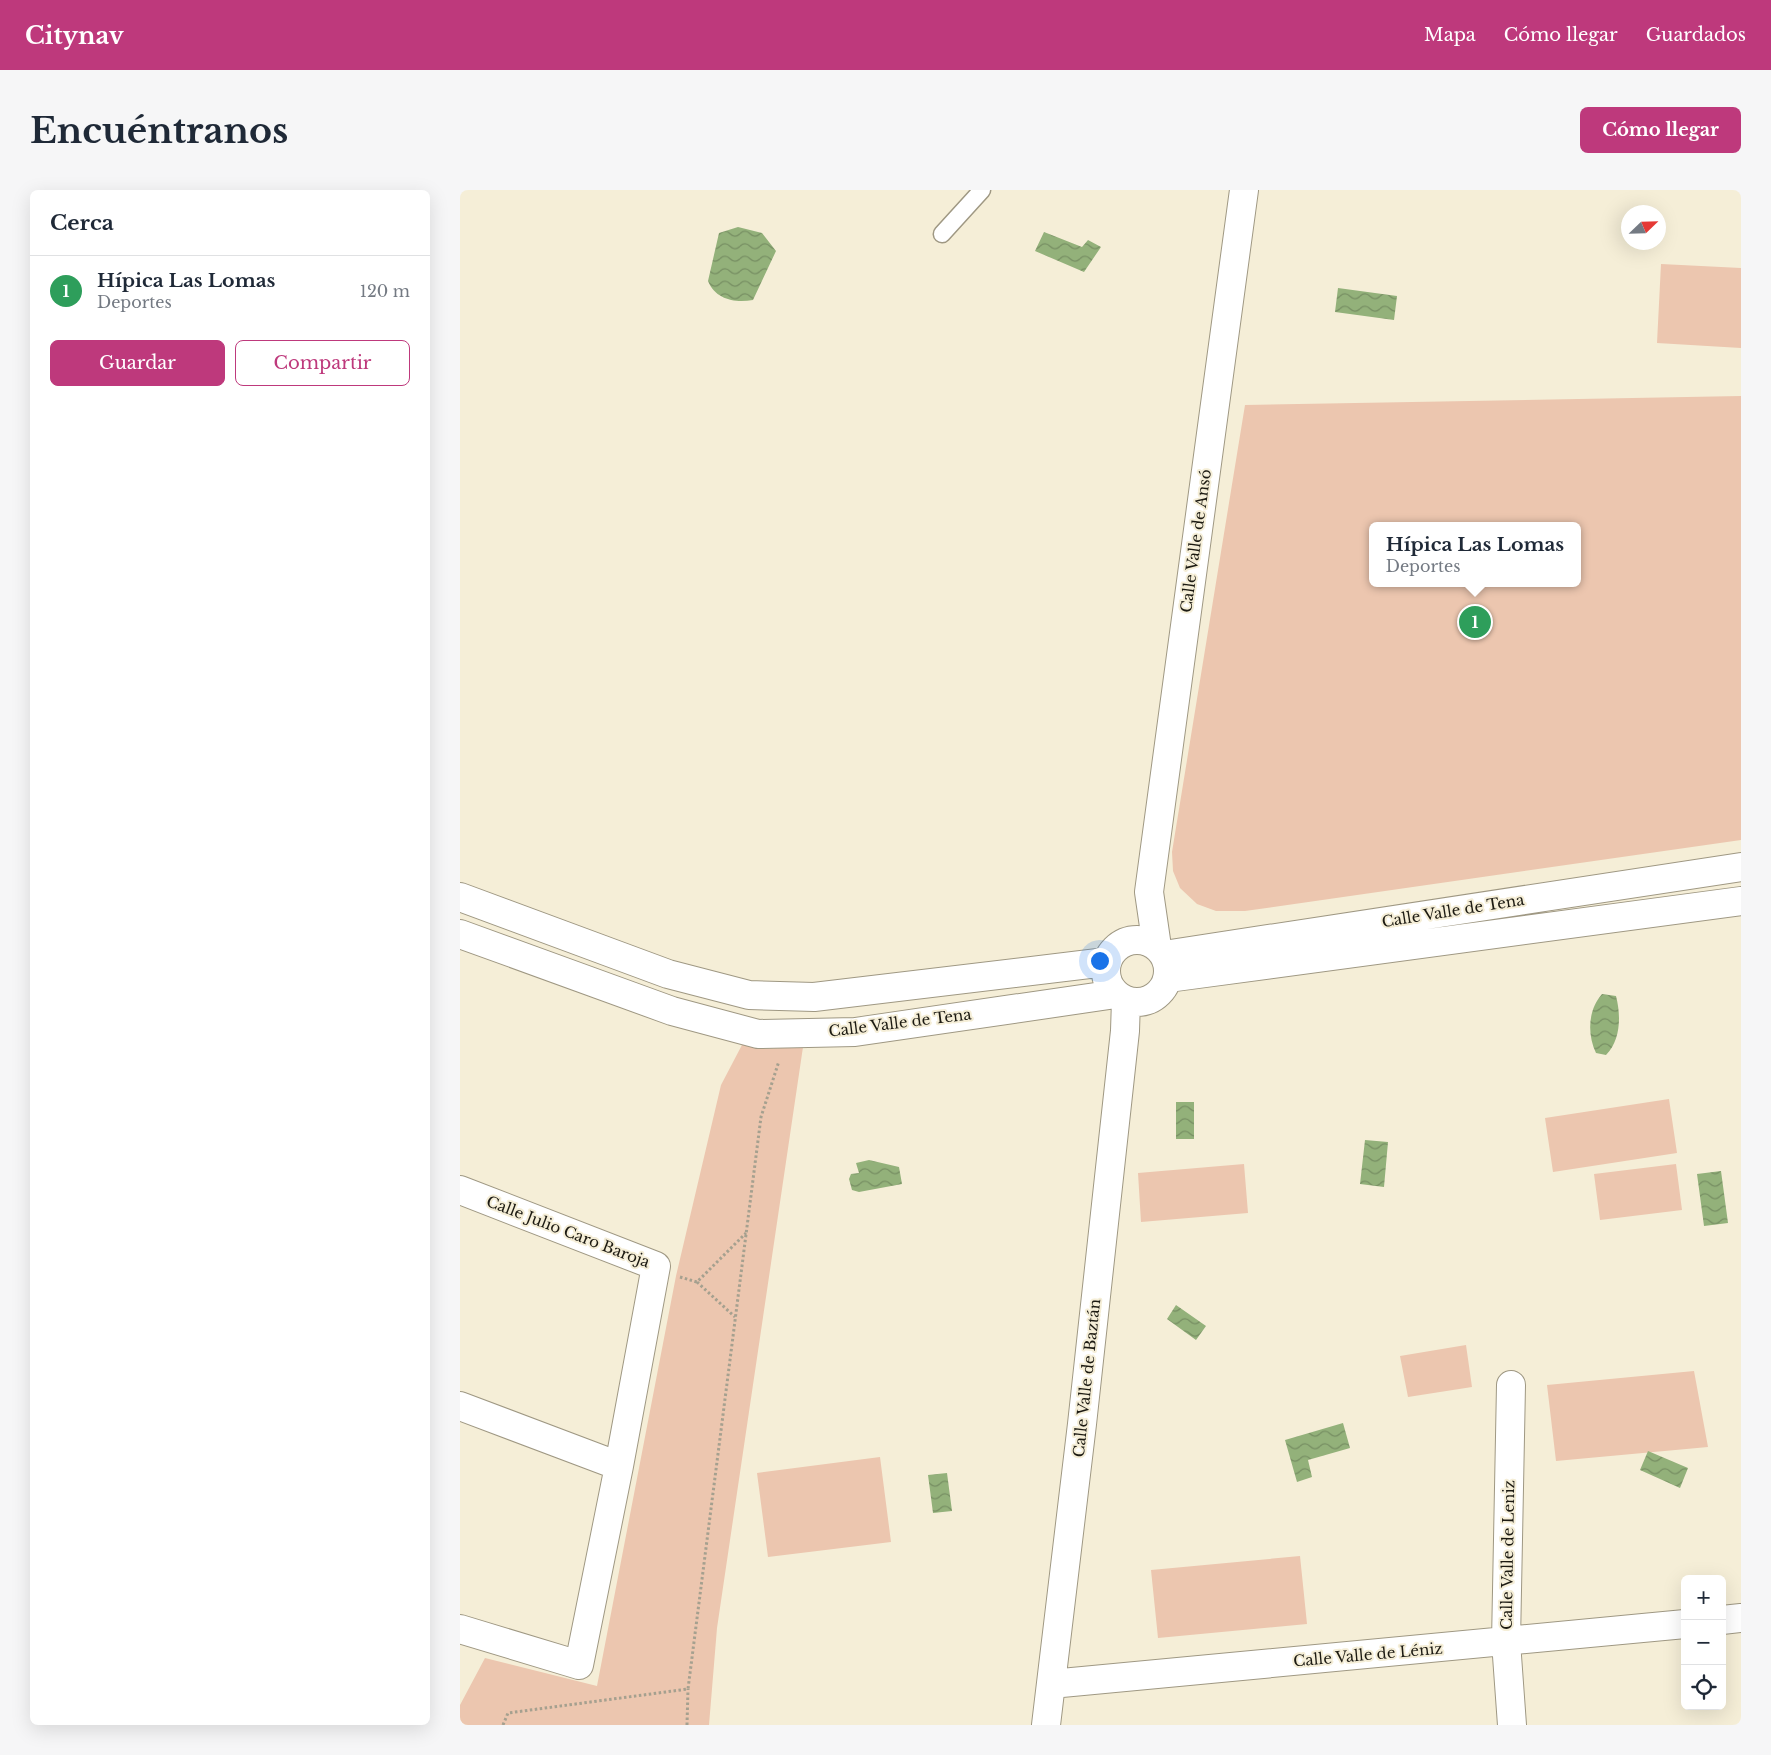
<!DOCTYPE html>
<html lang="es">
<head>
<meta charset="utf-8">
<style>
	:root { --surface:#fff; --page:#f6f6f7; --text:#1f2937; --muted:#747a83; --line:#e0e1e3; --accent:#be397c }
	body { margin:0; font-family:"Libre Baskerville",serif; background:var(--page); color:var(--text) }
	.controls { position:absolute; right:15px; bottom:15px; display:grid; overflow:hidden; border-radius:8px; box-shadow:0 5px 20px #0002 }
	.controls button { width:45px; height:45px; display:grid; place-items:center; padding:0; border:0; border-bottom:1px solid var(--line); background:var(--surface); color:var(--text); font:25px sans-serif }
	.compass { position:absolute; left:1161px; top:15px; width:45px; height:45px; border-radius:50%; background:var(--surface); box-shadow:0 5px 20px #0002; rotate:67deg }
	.you { position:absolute; left:639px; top:770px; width:18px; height:18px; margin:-12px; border:4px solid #fff; border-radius:50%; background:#1a73e8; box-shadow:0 0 0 8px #1a73e833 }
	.badge { display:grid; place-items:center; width:32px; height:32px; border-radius:50%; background:var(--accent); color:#fff; font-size:16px; font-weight:700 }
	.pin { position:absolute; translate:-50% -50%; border:2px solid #fff; box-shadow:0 1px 5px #0006 }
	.popup { position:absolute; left:909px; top:332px; width:212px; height:65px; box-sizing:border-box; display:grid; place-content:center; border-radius:8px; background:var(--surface); filter:drop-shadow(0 1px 4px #0005); font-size:16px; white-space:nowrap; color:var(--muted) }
	.popup b { font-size:19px; color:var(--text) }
	.popup::after { content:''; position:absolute; left:50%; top:100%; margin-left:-10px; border:10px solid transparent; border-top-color:var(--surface) }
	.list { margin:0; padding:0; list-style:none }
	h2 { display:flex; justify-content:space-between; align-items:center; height:65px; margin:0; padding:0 20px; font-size:21px }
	h2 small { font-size:16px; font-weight:400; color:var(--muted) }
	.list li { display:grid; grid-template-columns:32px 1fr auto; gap:15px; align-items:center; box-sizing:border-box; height:70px; padding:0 20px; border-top:1px solid var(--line) }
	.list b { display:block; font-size:19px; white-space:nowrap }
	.list p { margin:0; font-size:16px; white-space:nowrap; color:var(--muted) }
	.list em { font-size:16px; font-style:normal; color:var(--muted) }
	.actions { display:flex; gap:10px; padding:15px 20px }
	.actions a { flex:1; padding:11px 0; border:1px solid var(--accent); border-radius:8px; text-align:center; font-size:18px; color:var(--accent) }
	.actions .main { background:var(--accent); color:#fff }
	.icon { flex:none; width:28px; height:28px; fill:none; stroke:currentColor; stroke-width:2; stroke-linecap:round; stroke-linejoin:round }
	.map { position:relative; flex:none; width:1281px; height:1535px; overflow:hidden; border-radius:8px }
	header { display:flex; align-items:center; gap:30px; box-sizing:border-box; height:70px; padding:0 25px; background:var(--accent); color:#fff }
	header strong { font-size:24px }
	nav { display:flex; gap:28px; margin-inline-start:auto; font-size:18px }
	.intro { display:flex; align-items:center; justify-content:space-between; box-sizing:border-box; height:120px; padding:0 30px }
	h1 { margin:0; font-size:35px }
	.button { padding:12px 22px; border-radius:8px; background:var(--accent); color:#fff; font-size:18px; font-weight:700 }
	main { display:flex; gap:30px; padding:0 30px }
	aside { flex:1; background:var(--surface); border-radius:8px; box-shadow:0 5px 20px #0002 }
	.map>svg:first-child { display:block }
</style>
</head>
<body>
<header>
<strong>Citynav</strong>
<nav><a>Mapa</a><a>Cómo llegar</a><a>Guardados</a></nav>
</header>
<div class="intro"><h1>Encuéntranos</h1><a class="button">Cómo llegar</a></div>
<main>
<aside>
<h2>Cerca<small></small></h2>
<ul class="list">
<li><span class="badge" style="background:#2e9e5b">1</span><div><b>Hípica Las Lomas</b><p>Deportes</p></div><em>120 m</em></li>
</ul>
<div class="actions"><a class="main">Guardar</a><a>Compartir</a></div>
</aside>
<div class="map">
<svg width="1281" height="1535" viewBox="0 0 1281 1535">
	<defs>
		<pattern id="water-waves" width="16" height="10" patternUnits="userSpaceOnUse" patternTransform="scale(1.25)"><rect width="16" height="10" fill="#93b17a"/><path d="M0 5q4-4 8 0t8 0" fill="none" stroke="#778f63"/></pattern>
	</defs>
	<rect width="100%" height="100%" fill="#f5eed7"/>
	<path fill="#ecc6af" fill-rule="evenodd" d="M1201,74L1281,78V158L1197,153Z
		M1281,206V650L785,721H756L737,714L720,698L713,681L712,662L785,215ZM912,336H1118V393H912Z
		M283,853L302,859L343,857L257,1438L249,1535H0V1515L25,1468L137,1496L216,1086L261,895Z
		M1209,909L1217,963L1093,982L1085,928Z
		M784,974L788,1023L681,1032L678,983Z
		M1216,974L1222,1020L1140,1030L1134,984Z
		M1006,1155L1012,1197L948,1207L940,1166Z
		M1234,1181L1248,1257L1096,1271L1087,1195Z
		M420,1267L431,1352L308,1367L297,1283Z
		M840,1366L847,1434L698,1448L691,1380Z"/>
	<path fill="url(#water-waves)" d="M278,37L302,43L316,61L293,110C275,113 256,110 248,91L259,43Z
		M584,42L622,57L628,50L641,57L624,82L575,61Z
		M878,98L937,106L934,130L875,122Z
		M1142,804L1156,806C1161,825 1161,850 1146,865L1136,863C1127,844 1128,820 1142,804Z
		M716,912H734V949H716Z
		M905,950L928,952L924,997L900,994Z
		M409,970L439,977L442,994L399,1002L392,1000L389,989L391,984L399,983L396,973Z
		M1261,981L1268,1033L1244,1036L1237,984Z
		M716,1115L746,1136L736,1150L707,1129Z
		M883,1233L890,1258L848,1270L852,1287L837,1292L825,1250Z
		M1188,1261L1228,1278L1220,1298L1180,1280Z
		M487,1283L492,1321L473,1323L468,1285Z"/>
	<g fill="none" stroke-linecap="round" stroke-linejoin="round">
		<defs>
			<path id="lane" d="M482,44L522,0"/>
			<path id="street" d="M0,707L208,784L289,805L354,807L646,772
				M0,744L212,821L298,844L395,842L656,804
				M646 781a31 31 0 1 1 62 0a31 31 0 1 1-62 0Z
				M697,757L689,702L784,0
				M704,765L1281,677
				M708,788L1281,711
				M0,1000L196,1076L159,1276
				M1051,1195L1046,1452L1052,1535
				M0,1216L159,1276L119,1475L0,1439
				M1262,1430L1281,1428
				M591,1494L1225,1434
				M586,1535L622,1234L665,841L666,810"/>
		</defs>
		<use href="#lane" stroke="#9f9883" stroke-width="19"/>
		<use href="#street" stroke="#9f9883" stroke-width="30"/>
		<path stroke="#a5a08f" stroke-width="3" stroke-dasharray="2.5 2.5" stroke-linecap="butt" d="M220,1087L237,1092L286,1043
			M237,1092L275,1127
			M43,1535L48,1523L228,1499L301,927L319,871
			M227,1535L228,1499"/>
		<use href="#lane" stroke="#fff" stroke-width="16"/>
		<use href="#street" stroke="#fff" stroke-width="28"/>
	</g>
	<g text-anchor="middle" stroke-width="4" stroke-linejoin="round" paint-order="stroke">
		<g font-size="15" fill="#1c1a12" stroke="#f5eed7">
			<text transform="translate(736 351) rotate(-82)" y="5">Calle Valle de Ansó</text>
			<text transform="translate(993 721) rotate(-9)" y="5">Calle Valle de Tena</text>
			<text transform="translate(440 833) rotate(-7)" y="5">Calle Valle de Tena</text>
			<text transform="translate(108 1042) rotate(21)" y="5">Calle Julio Caro Baroja</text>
			<text transform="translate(627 1188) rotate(-84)" y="5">Calle Valle de Baztán</text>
			<text transform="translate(1048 1365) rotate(-89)" y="5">Calle Valle de Leniz</text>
			<text transform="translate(908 1465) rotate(-5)" y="5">Calle Valle de Léniz</text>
		</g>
	</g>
</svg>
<div class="controls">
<button>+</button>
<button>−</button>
<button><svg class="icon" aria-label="locate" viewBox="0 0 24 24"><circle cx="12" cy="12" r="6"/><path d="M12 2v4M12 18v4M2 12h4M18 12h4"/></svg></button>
</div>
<svg class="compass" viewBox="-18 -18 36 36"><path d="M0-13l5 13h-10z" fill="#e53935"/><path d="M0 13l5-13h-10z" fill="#747a83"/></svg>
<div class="you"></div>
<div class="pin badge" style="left:1015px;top:432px;background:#2e9e5b">1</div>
<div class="popup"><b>Hípica Las Lomas</b>Deportes</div>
</div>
</main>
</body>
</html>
